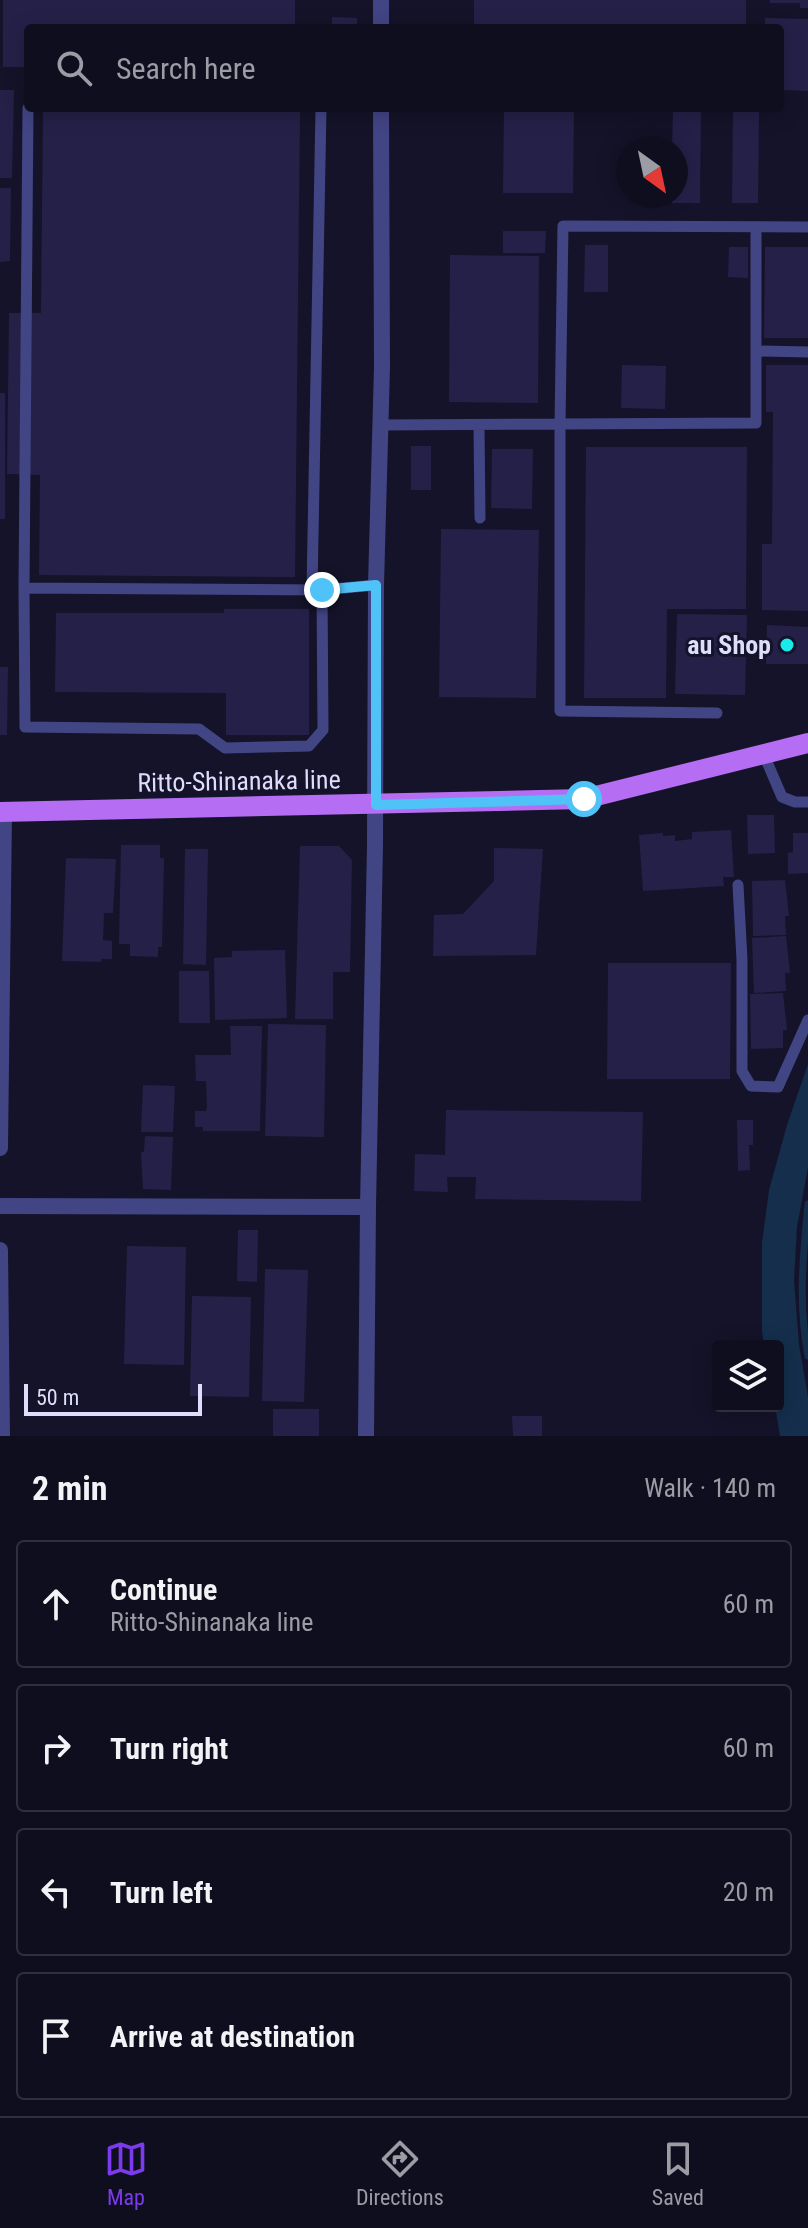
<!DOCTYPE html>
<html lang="en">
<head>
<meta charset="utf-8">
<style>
	:root { --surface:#0f0e1f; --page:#1d1c2c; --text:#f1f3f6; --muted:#9b9ca4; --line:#2f2e3d; --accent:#7c3aed }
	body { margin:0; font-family:"Roboto Condensed",sans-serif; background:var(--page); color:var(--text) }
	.controls { position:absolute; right:24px; bottom:24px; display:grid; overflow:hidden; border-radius:8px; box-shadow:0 4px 20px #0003 }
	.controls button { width:72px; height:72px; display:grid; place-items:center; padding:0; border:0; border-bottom:2px solid var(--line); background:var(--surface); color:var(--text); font:40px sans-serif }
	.compass { position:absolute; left:616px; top:136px; width:72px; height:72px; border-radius:50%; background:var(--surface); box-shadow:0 4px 20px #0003; rotate:147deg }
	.scale { position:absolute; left:24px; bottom:20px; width:178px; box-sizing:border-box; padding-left:8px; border:4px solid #deddfc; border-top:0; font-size:22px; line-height:28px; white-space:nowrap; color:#deddfc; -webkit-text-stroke:6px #141329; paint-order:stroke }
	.stop { position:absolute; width:24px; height:24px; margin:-18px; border:6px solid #4fc3f7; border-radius:50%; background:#fff }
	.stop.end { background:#4fc3f7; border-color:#fff; box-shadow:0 2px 8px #0008 }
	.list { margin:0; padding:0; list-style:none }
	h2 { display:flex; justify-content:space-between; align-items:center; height:104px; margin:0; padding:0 32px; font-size:34px }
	h2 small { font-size:26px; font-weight:400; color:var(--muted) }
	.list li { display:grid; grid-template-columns:52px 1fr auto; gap:24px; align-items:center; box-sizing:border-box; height:128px; margin:0 16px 16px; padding:0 16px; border:2px solid var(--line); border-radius:8px }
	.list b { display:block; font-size:30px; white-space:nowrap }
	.list p { margin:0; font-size:26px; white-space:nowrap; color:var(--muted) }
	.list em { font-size:26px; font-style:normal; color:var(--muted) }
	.icon { flex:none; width:44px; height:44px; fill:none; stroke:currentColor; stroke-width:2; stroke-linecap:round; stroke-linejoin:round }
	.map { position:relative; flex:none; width:808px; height:1436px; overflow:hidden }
	.search { position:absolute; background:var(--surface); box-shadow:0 4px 20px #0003; left:24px; right:24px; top:24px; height:88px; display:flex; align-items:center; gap:20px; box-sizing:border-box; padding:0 28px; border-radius:8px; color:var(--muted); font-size:30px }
	.sheet { height:680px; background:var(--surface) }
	nav { display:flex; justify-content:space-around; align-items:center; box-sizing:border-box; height:112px; border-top:2px solid var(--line); background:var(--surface); font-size:22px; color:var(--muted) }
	nav a { display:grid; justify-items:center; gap:4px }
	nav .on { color:var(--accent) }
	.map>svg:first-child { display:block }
</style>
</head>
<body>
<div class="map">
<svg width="808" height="1436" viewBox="0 0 808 1436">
	<rect width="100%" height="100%" fill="#141329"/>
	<path fill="#142e4c" d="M808,1064V1168L797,1227L794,1281L799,1344L808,1397V1436H780L775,1406H778V1346H764L762,1331V1243L769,1190L787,1125Z"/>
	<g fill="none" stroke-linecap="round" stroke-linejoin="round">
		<path stroke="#142e4c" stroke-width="7" d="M808,1204C803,1256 798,1303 808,1356"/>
	</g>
	<path fill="#252048" d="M3,0H295V28H28V67H3Z
		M474,0H746V28H474Z
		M770,0H808V8H800V3H770Z
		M332,17L357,18V28H332Z
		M765,18L808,19V91L780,90V28H765Z
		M0,90H14L12,178H0Z
		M230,108H259V112H300L295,577L39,575L40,475L7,474L9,313H41L43,109L230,110Z
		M504,108H574L573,193H503Z
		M673,108H701L700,203H672V196H676V148H672Z
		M733,112H759L758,203H732Z
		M0,188H11L10,261L0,262Z
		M503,231H546L545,253H503Z
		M585,245H608V292H584Z
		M729,247H748V278L728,277Z
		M765,247H808V338H764Z
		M450,255L539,256L538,403L449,402Z
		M622,365L666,366L665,409L621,408Z
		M766,365H808V611L762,610V544H772L773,412H766Z
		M0,393H5V519H0Z
		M411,446H431V490H411Z
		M586,447H747L746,609H667L666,698H584Z
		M492,449H533L532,509L491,508Z
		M441,529L539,530L536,698L439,697Z
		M224,609H309V735H226V693L55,692L56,613H224Z
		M677,614L747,615L745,695L675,694Z
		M767,625L808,627V664H766Z
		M0,667H8L7,735H0Z
		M747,815H774L775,853L748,854Z
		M731,830L734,877H723L724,886L643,891L639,835L663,833V836L675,835V841L692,839V832Z
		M793,833H808V873L788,874V853L793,852Z
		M121,845H160V858H164L162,947H158V957L130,956V944H119Z
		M300,846H339L352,860L350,972H333V1019H295Z
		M494,848L543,849L536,955L433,956L434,915L463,914L494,881Z
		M185,849H208L206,965L183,964Z
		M66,858L116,859L113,913H104L103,940L112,941V959H101V962L62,961Z
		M785,880L789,916H785L786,935L753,936L752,881Z
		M786,936L790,973H785L786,991L754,993L752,938Z
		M285,950L287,1018L215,1020L214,958L232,957V951Z
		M608,963H731L730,1079H607Z
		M179,971H209L210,1023H179Z
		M783,993L787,1030H783V1048L751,1049L750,994Z
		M268,1024L326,1025L324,1137L265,1136Z
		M230,1026H262L260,1131H203V1127H195V1111H206L207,1108L206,1081H196L195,1055H231Z
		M143,1085L175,1086L173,1132H141Z
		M446,1110L643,1112L641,1201L475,1199L476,1177H447L448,1192L414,1191L415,1154L445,1155Z
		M737,1120H753V1145H749L750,1170L738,1171Z
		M145,1136L173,1137L171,1190L143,1189L141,1152H144Z
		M238,1230H258L257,1282L237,1281Z
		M127,1246L186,1247L184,1365L124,1364Z
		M265,1269L308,1270L304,1402L262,1401Z
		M192,1296L251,1297L249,1397L190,1396Z
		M273,1409H319V1436H273Z
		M512,1416H542V1436H513Z"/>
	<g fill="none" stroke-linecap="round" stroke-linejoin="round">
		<path stroke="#424584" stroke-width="11" d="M756,351L808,352
			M380,425L560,424L563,226L808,227
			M479,425L480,518
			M24,588L28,108
			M312,590L321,108
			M322,590L323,730L309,746L225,748L199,729L25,727L24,588L322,590L376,585
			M717,713L560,711V424L756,423V227
			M764,755L782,797L795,802H808
			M738,885L742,960V1071L751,1086L778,1087L808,1020"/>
		<path stroke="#424584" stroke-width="16" d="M0,1206L368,1207"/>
		<path stroke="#424584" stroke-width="16" d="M381,0V28
			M0,1148L4,812
			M0,1250L2,1436
			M366,1436L368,1207L375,845L376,585L382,367L381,108"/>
		<path stroke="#b56df3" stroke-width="20" d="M0,812L584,799L808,743"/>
	</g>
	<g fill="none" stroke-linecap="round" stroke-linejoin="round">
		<path stroke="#4fc3f7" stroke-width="10" d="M322,590L376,585V805L584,799"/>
	</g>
	<circle fill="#19ebec" stroke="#141329" stroke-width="3" cx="787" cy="645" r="8"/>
	<g text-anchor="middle" stroke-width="6" stroke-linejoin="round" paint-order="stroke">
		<g font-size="26" font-weight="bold" fill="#deddfc" stroke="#141329" text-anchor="end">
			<text x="771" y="654">au Shop</text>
		</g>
		<g font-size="26" fill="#deddfc" stroke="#141329">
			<text transform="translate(239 781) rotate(-1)" y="9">Ritto-Shinanaka line</text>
		</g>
	</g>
</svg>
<div class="controls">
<button><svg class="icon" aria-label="layers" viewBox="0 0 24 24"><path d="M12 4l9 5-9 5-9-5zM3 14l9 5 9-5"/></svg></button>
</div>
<svg class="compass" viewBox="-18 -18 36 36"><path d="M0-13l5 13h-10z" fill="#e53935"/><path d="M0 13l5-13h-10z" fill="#9b9ca4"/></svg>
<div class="scale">50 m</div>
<div class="stop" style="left:584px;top:799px"></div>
<div class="stop end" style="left:322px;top:590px"></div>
<div class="search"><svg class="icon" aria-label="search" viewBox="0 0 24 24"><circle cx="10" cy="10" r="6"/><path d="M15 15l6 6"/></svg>Search here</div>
</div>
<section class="sheet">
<h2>2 min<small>Walk · 140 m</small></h2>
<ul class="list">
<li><svg class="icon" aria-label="ahead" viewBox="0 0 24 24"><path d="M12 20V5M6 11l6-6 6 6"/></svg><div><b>Continue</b><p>Ritto-Shinanaka line</p></div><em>60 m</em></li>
<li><svg class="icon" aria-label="right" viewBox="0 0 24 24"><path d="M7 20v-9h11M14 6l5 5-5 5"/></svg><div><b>Turn right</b></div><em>60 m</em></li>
<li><svg class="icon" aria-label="left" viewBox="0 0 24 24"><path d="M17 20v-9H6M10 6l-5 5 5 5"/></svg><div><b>Turn left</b></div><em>20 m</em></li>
<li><svg class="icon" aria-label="arrive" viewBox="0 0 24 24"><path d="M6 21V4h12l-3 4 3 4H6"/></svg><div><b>Arrive at destination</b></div></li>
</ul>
</section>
<nav>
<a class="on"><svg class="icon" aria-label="map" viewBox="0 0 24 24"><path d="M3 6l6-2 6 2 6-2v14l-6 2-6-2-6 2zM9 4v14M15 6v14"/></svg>Map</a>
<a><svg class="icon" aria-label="directions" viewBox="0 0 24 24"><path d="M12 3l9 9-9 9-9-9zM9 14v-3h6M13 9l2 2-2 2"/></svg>Directions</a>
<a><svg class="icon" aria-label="saved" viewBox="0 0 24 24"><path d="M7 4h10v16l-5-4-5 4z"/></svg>Saved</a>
</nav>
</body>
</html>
